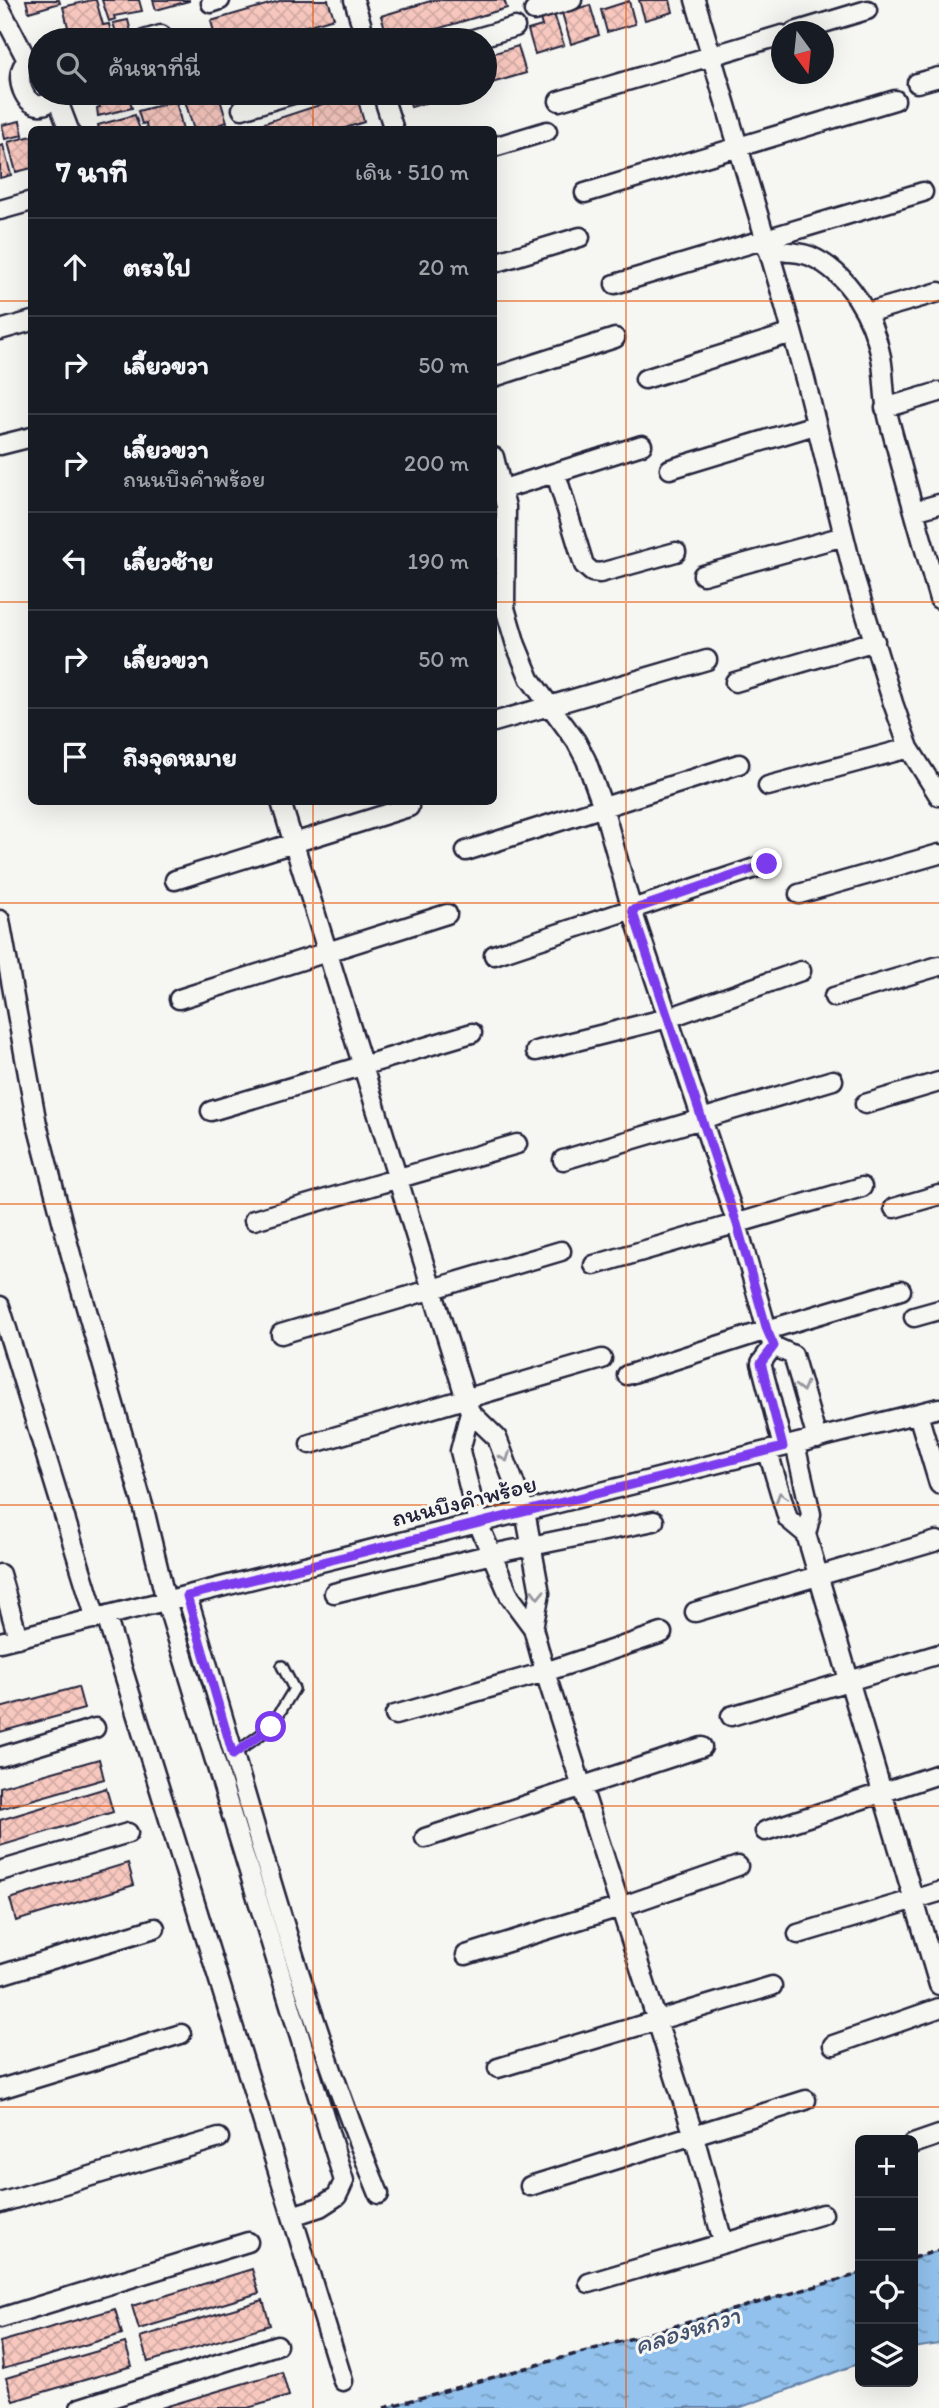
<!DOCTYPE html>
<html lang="th">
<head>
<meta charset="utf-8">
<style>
	:root { --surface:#171b24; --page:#242831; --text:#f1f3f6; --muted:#9ea1a6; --line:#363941 }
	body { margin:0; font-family:Itim,"Playpen Sans Thai",sans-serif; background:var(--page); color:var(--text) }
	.controls { position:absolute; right:21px; bottom:21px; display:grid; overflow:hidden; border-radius:10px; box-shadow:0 7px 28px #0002 }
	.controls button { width:63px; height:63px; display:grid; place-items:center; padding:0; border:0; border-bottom:2px solid var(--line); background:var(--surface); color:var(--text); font:35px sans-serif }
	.compass { position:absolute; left:771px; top:21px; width:63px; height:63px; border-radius:50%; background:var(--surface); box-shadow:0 7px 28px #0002; rotate:165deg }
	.stop { position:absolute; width:21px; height:21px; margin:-16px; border:5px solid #7c3aed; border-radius:50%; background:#fff }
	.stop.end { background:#7c3aed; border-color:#fff; box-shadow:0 2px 7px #0008 }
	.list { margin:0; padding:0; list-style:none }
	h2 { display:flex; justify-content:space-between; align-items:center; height:91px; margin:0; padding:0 28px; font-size:30px }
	h2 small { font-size:23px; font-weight:400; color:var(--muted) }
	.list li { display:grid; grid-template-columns:46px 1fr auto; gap:21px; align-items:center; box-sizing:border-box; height:98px; padding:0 28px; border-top:2px solid var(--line) }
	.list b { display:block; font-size:26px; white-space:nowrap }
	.list p { margin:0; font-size:23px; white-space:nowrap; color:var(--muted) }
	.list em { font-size:23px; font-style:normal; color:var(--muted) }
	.icon { flex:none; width:38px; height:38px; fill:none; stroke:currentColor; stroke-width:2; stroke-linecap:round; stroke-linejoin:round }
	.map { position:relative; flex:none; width:939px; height:2408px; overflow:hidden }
	.search { position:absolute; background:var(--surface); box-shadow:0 7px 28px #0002; left:28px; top:28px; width:469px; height:77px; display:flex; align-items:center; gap:18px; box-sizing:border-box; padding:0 24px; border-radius:38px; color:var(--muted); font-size:26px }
	.panel { position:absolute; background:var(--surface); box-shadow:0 7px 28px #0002; left:28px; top:126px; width:469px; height:679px; border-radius:10px }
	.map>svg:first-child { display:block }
</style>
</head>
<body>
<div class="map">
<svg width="939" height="2408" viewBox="0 0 939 2408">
	<defs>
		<pattern id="water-ripples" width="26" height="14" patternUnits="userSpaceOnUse" patternTransform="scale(1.75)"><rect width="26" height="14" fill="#91c1ec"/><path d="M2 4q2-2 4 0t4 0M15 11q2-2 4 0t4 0" fill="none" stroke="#769cc0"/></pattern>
		<pattern id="building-cross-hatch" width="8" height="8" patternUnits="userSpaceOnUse" patternTransform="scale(1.75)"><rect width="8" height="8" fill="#f8c8bf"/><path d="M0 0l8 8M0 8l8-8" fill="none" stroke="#d4aca5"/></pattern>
	</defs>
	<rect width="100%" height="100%" fill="#f6f6f2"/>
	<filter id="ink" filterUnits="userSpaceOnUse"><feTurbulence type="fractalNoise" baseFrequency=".0143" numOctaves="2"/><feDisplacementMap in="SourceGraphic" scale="14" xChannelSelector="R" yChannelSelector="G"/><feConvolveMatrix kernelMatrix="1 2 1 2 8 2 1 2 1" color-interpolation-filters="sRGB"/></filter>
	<g filter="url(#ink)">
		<path fill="url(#water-ripples)" stroke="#6581a5" stroke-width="2" d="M939,2251V2344L913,2348V2259Z
			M860,2274V2363L739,2408H385Z"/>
		<path fill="url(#building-cross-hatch)" stroke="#22223b" stroke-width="2" d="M26,0H59L60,3L29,12Z
			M92,0H96L103,25L109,24L112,37L98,40H84L82,32L70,35L63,7Z
			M102,0H139L142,11L114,16L115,19L109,21Z
			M153,0H189V1L156,10Z
			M283,0H328L334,18L258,40H216L211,21Z
			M434,0H504L507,8L400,40H389L381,16Z
			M639,0H670L673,12L645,20Z
			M629,1L635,24L607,32L601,10Z
			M590,5L599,35L571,44L562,13Z
			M554,14L564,45L535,54L528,30L542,26L540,19Z
			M128,20L131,32L117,35L113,23Z
			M339,27L342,40H296Z
			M518,46L526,73L485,85V56Z
			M92,93H128L132,108L98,116L97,108L100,107L97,97L94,98Z
			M138,93H174V94L141,103Z
			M210,93H218L227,122L212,127L213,130H194L185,101Z
			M356,93L364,122L339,130H243Z
			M407,93H459L411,107Z
			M176,101L183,130H147L146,123L142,124L138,111Z
			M135,115L140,130H99L98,125Z
			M20,121L23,135L5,139L2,125Z
			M32,136V168L16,172L8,142Z
			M3,145L11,175L0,178V146Z
			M78,1687L84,1709L0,1732V1708Z
			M99,1759L104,1779L0,1809V1787Z
			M106,1788L113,1812L0,1846V1820Z
			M128,1863L134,1885L16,1921L10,1899Z
			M252,2269L259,2293L139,2329L132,2306Z
			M263,2300L270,2325L148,2362L140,2337Z
			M115,2309L122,2334L3,2369L0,2342Z
			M125,2343L132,2366L13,2401L6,2378Z
			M282,2372L289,2396L248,2408H161Z"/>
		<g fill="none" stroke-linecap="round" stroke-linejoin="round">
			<defs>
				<path id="service" d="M233,1755L271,1727L294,1689L282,1666"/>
				<path id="minor" d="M354,0L366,40
					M695,0L783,299L805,379L854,576L893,703L909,748L939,796
					M211,3L220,0
					M0,8L27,60
					M534,11L572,0
					M794,32L867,10
					M144,40L161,35
					M470,40L515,27
					M40,57C0,58 28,134 58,93
					M917,83L939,77
					M382,93L394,130
					M56,96L69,130
					M559,101L782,35
					M242,109L296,93
					M494,147L547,131
					M585,193L895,100
					M0,210L32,201
					M768,250C781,252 798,251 810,256C849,273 873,317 881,357C885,378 883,399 889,420C905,480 922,540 939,599
					M494,263L580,237
					M615,284L923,192
					M866,313L939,292
					M0,330L32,321
					M494,377L615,338
					M645,379L792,333
					M885,408L939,392
					M0,445L32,437
					M494,457L506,507L505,608L516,645L530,679L576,741L586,760L603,807L632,910L737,1224L767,1330L773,1346L793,1355L817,1439
					M670,469L815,425
					M556,474L584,565L592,572L600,573L676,552
					M494,492L642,445
					M914,511L939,504
					M703,575L844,536
					M735,682L875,641
					M494,722L707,660
					M768,786L909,748
					M281,802L470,1412L497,1438L525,1511L540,1593L533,1628
					M466,851L739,764
					M175,880L409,807
					M799,894L939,854
					M0,920L37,1124L71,1255L144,1509L166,1601L344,2181L337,2196L320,2207L292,2216L343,2381
					M494,955L767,864
					M834,997L939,966
					M179,999L447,914
					M536,1051L668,1018L801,971
					M865,1104L939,1082
					M211,1111L472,1033
					M563,1160L833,1080
					M894,1208L939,1195
					M254,1220L517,1144
					M594,1265L862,1187
					M0,1306L96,1619
					M914,1317L939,1310
					M281,1334L561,1251
					M773,1346L761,1363L783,1447
					M627,1375L767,1330L901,1290
					M470,1412L460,1451L478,1523L510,1597L533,1628L545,1672L694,2136L723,2242
					M918,1414L939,1484
					M310,1444L602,1359
					M795,1444L811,1514L806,1534L939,1985
					M768,1452L788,1519L806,1534
					M0,1574L18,1638
					M334,1593L492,1554L654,1521
					M187,1596C248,1796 299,2000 379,2194
					M695,1612L937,1541
					M106,1616L292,2216
					M0,1642L939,1408
					M395,1715L545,1672L662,1633
					M731,1716L939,1654
					M0,1757L95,1728
					M765,1831L939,1774
					M425,1838L702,1747
					M0,1871L128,1833
					M798,1934L939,1892
					M466,1955L620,1907L738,1866
					M0,1975L155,1928
					M833,2045L939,2008
					M498,2068L772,1986
					M0,2089L181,2034
					M913,2144L939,2135
					M530,2186L806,2100
					M0,2203L219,2138
					M589,2283L823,2214
					M0,2318L248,2242
					M80,2408L277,2345"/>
			</defs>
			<use href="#service" stroke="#22223b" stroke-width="14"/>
			<use href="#minor" stroke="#22223b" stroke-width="23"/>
			<path stroke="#22223b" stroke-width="3.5" stroke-dasharray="7 5" stroke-linecap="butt" d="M913,2258L939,2250
				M384,2408L860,2274"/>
			<use href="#service" stroke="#f6f6f2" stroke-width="9"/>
			<use href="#minor" stroke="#f6f6f2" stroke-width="18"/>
		</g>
		<defs><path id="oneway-chevron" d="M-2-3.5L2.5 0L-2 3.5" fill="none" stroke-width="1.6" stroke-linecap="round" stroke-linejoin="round" transform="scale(1.75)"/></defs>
		<g stroke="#9797a0">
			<use href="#oneway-chevron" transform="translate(802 1387) rotate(75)"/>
			<use href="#oneway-chevron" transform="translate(505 1457) rotate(69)"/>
			<use href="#oneway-chevron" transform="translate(781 1497) rotate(-107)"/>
			<use href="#oneway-chevron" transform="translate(538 1594) rotate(91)"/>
		</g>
	</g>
	<g fill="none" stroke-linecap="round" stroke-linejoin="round" filter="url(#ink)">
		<path stroke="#7c3aed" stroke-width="9" d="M271,1727L233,1755L187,1596L783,1447L761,1363L774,1346L767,1330L737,1224L632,910L767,864"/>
	</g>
	<path fill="none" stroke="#e8590c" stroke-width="2" stroke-opacity="0.55" d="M313,0V40M626,0V2408M313,93V130M0,301H32M494,301H939M0,602H32M494,602H939M313,802V2408M0,903H939M0,1204H939M0,1505H939M0,1806H939M0,2107H939"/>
	<g text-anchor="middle" stroke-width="6" stroke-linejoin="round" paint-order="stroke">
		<g font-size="24" fill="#22223b" stroke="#f6f6f2">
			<text transform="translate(464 1501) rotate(-14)" y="8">ถนนบึงคำพร้อย</text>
		</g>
		<g font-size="26" font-style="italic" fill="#435270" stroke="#f6f6f2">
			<text transform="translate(687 2330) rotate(-17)" y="9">คลองหกวา</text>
		</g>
	</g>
</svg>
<div class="controls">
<button>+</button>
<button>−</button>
<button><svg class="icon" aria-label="locate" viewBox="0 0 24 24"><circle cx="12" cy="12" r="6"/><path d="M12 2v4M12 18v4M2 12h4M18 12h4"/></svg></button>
<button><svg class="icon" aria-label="layers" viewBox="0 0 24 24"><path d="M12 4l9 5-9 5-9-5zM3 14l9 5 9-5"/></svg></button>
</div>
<svg class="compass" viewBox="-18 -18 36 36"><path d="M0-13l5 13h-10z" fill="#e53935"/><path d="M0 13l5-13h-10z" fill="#9ea1a6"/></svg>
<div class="stop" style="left:271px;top:1727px"></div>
<div class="stop end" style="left:767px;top:864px"></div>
<div class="search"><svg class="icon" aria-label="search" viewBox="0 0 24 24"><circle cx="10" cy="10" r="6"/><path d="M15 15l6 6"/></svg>ค้นหาที่นี่</div>
<section class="panel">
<h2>7 นาที<small>เดิน · 510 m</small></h2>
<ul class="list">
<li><svg class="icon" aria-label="ahead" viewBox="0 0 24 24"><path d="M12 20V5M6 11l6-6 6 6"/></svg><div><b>ตรงไป</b></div><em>20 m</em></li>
<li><svg class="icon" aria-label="right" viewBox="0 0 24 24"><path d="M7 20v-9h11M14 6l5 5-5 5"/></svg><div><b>เลี้ยวขวา</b></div><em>50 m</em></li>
<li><svg class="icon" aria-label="right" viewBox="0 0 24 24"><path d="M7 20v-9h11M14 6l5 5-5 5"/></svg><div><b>เลี้ยวขวา</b><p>ถนนบึงคำพร้อย</p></div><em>200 m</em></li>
<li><svg class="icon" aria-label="left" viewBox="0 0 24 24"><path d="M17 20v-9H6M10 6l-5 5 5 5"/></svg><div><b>เลี้ยวซ้าย</b></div><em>190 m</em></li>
<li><svg class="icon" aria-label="right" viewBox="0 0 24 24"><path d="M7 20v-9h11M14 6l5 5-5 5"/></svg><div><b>เลี้ยวขวา</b></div><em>50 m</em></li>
<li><svg class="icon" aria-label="arrive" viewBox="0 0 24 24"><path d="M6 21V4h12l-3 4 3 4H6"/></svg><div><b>ถึงจุดหมาย</b></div></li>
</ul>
</section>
</div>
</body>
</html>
